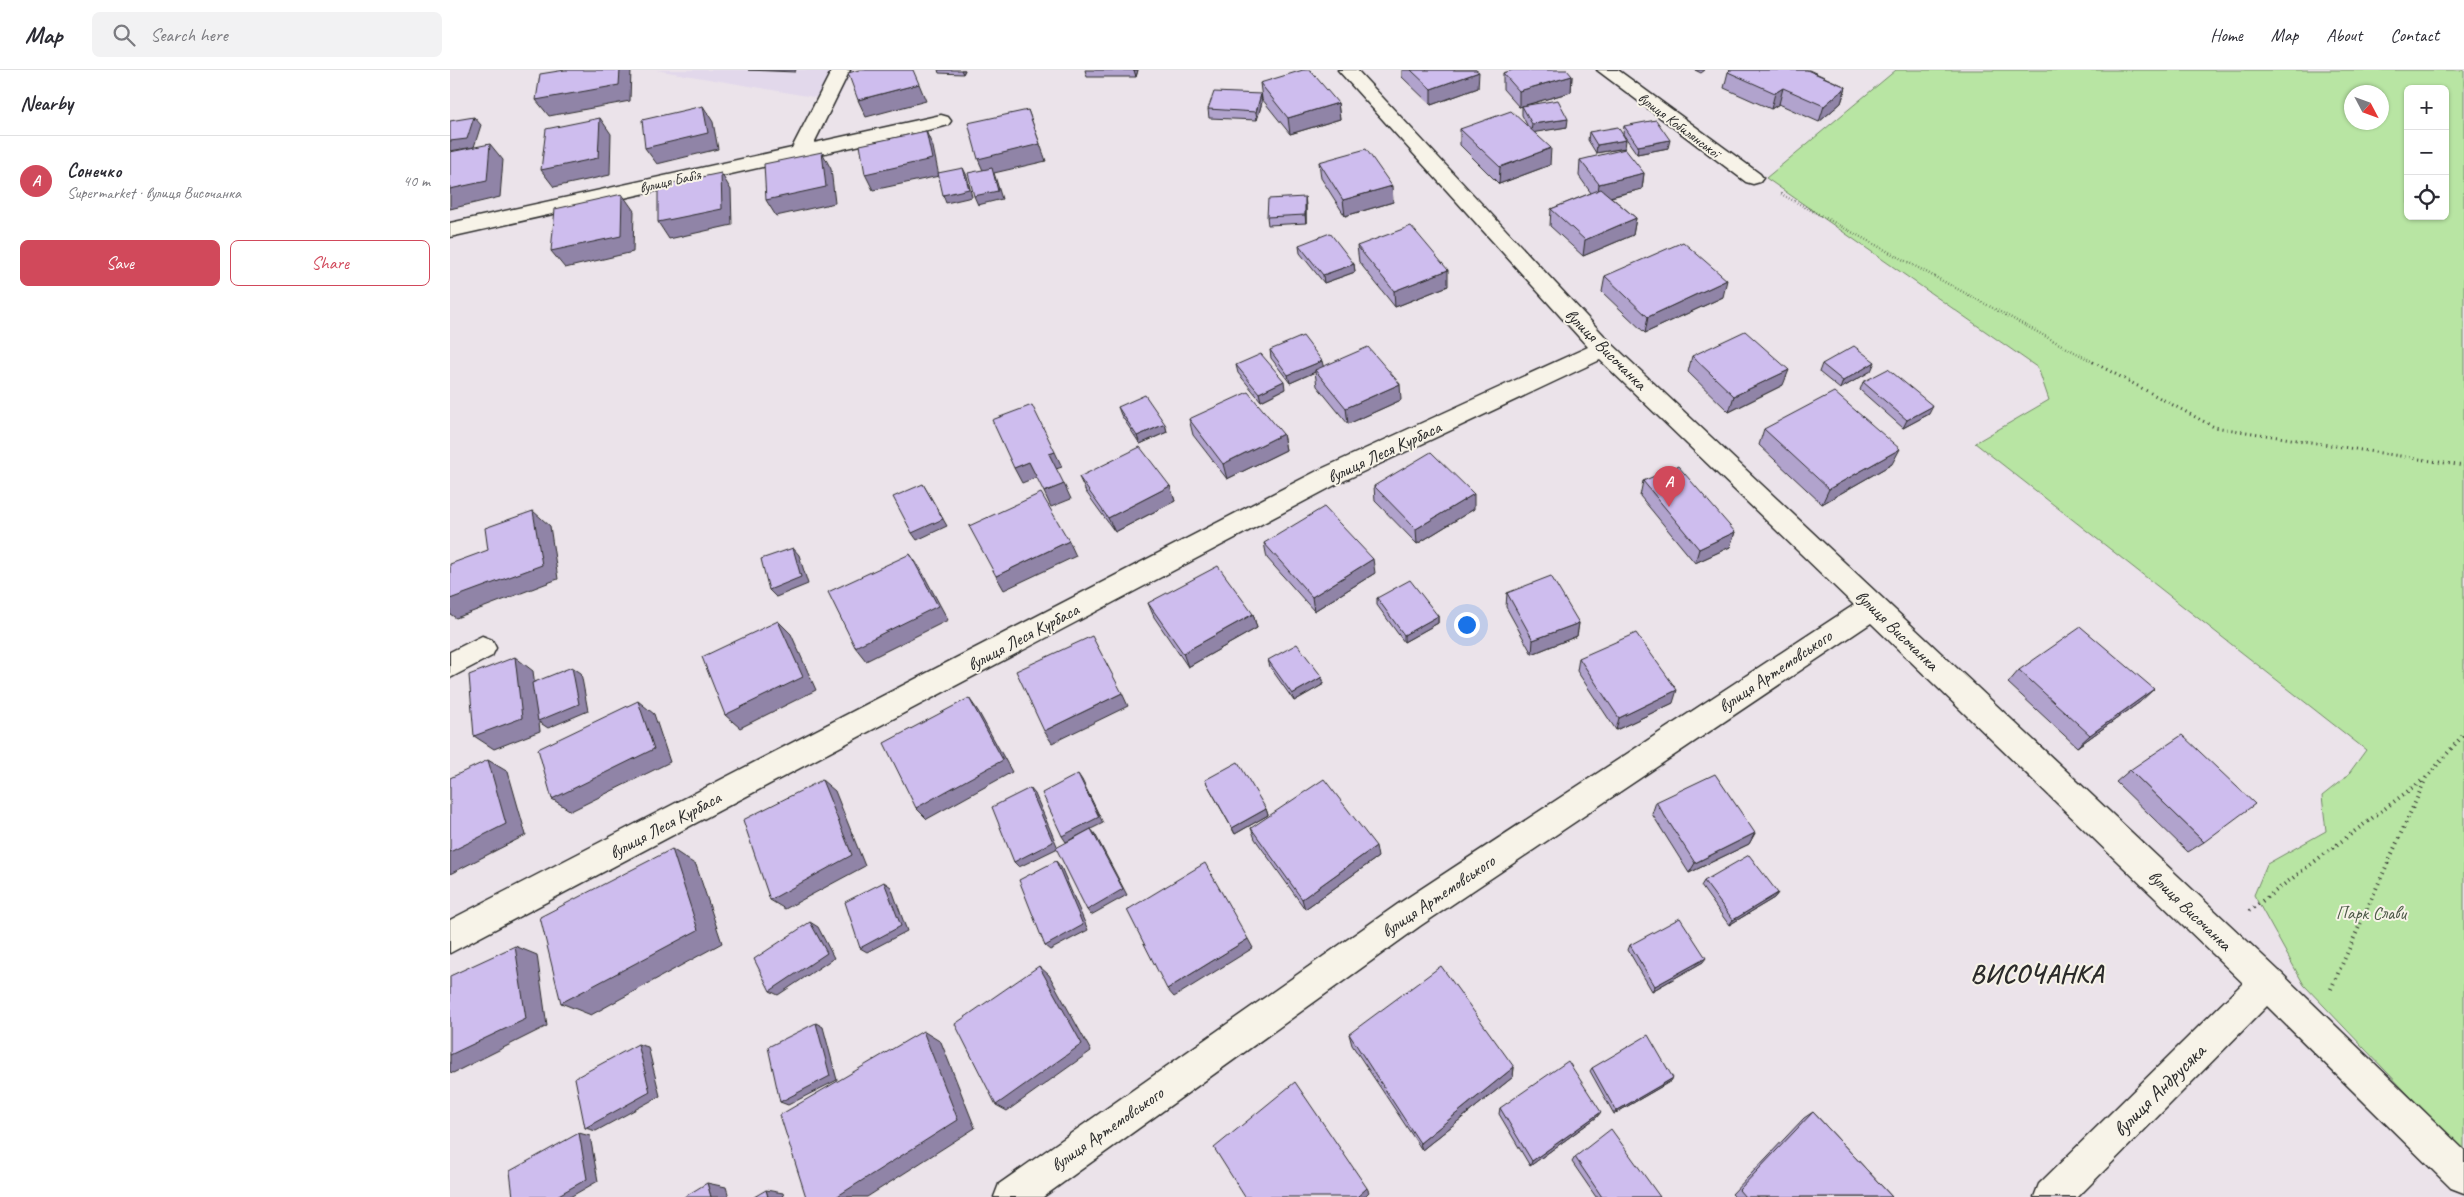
<!DOCTYPE html>
<html lang="en">
<head>
<meta charset="utf-8">
<style>
	:root { --surface:#fff; --page:#f2f2f3; --text:#2b2b33; --muted:#7c7c81; --line:#e1e1e2; --accent:#d1495b }
	body { margin:0; font-family:Caveat,sans-serif; background:var(--page); color:var(--text) }
	.controls { position:absolute; right:15px; top:15px; display:grid; overflow:hidden; border-radius:8px; box-shadow:0 1px 4px #0004 }
	.controls button { width:45px; height:45px; display:grid; place-items:center; padding:0; border:0; border-bottom:1px solid var(--line); background:var(--surface); color:var(--text); font:25px sans-serif }
	.compass { position:absolute; left:1894px; top:15px; width:45px; height:45px; border-radius:50%; background:var(--surface); box-shadow:0 1px 4px #0004; rotate:131deg }
	.you { position:absolute; left:1016px; top:554px; width:18px; height:18px; margin:-12px; border:4px solid #fff; border-radius:50%; background:#1a73e8; box-shadow:0 0 0 8px #1a73e833 }
	.badge { display:grid; place-items:center; width:32px; height:32px; border-radius:50%; background:var(--accent); color:#fff; font-size:16px; font-weight:700 }
	.pin { position:absolute; translate:-50% -41px; filter:drop-shadow(0 1px 2px #0008) }
	.pin::after { content:''; position:absolute; top:26px; width:18px; height:15px; background:inherit; clip-path:polygon(0 0,100% 0,50% 100%) }
	.list { margin:0; padding:0; list-style:none }
	h2 { display:flex; justify-content:space-between; align-items:center; height:65px; margin:0; padding:0 20px; font-size:21px }
	h2 small { font-size:16px; font-weight:400; color:var(--muted) }
	.list li { display:grid; grid-template-columns:32px 1fr auto; gap:15px; align-items:center; box-sizing:border-box; height:90px; padding:0 20px; border-top:1px solid var(--line) }
	.list b { display:block; font-size:19px; white-space:nowrap }
	.list p { margin:0; font-size:16px; white-space:nowrap; color:var(--muted) }
	.list em { font-size:16px; font-style:normal; color:var(--muted) }
	.actions { display:flex; gap:10px; padding:15px 20px }
	.actions a { flex:1; padding:11px 0; border:1px solid var(--accent); border-radius:8px; text-align:center; font-size:18px; color:var(--accent) }
	.actions .main { background:var(--accent); color:#fff }
	.icon { flex:none; width:28px; height:28px; fill:none; stroke:currentColor; stroke-width:2; stroke-linecap:round; stroke-linejoin:round }
	.map { position:relative; flex:none; width:2014px; height:1127px; overflow:hidden }
	header { display:flex; align-items:center; gap:30px; box-sizing:border-box; height:70px; padding:0 25px; background:var(--surface); border-bottom:1px solid var(--line) }
	header strong { font-size:24px }
	nav { display:flex; gap:28px; margin-inline-start:auto; font-size:18px }
	.search { width:350px; height:45px; background:var(--page); display:flex; align-items:center; gap:12px; box-sizing:border-box; padding:0 18px; border-radius:8px; color:var(--muted); font-size:19px }
	main { display:flex }
	aside { flex:1; background:var(--surface) }
	.map>svg:first-child { display:block }
</style>
</head>
<body>
<header>
<strong>Map</strong>
<div class="search"><svg class="icon" aria-label="search" viewBox="0 0 24 24"><circle cx="10" cy="10" r="6"/><path d="M15 15l6 6"/></svg>Search here</div>
<nav><a>Home</a><a>Map</a><a>About</a><a>Contact</a></nav>
</header>
<main>
<aside>
<h2>Nearby<small></small></h2>
<ul class="list">
<li><span class="badge">A</span><div><b>Сонечко</b><p>Supermarket · вулиця Височанка</p></div><em>40 m</em></li>
</ul>
<div class="actions"><a class="main">Save</a><a>Share</a></div>
</aside>
<div class="map">
<svg width="2014" height="1127" viewBox="0 0 2014 1127">
	<rect width="100%" height="100%" fill="#ebe3ea"/>
	<filter id="ink" filterUnits="userSpaceOnUse"><feTurbulence type="fractalNoise" baseFrequency=".02" numOctaves="2"/><feDisplacementMap in="SourceGraphic" scale="10" xChannelSelector="R" yChannelSelector="G"/><feConvolveMatrix kernelMatrix="1 2 1 2 8 2 1 2 1" color-interpolation-filters="sRGB"/></filter>
	<g filter="url(#ink)">
		<path fill="#e2d8eb" d="M206,0H403L387,31Z"/>
		<path fill="#b8e5a3" stroke="#728867" fill-rule="evenodd" d="M1446,0H2014V1083L1854,915L1804,825L1817,794L1876,761L1872,726L1897,706L1916,680L1525,373L1599,330L1588,298L1316,108ZM1958,19H1995V146H1958ZM1902,22H1932V52H1902Z"/>
		<g fill="none" stroke-linecap="round" stroke-linejoin="round">
			<defs>
				<path id="minor" d="M382,0H400L364,73L491,45L498,47L501,51L498,55L491,57L0,167V153L342,78Z
					M888,0H907L1161,273L1829,901L2014,1080V1123L2001,1118L1817,936L1628,1127H1584L1589,1114L1793,913L1421,553L970,856L593,1127H544L549,1114L948,834L1404,535L1150,290L887,414L0,883V850L869,400L1138,277Z
					M1147,0H1168L1310,104L1313,108L1310,112L1303,114L1296,112Z
					M32,566L42,570L46,578L42,586L0,608V582Z"/>
			</defs>
			<use href="#minor" stroke="#2b2b2b" stroke-width="3"/>
			<path stroke="#2b2b2b" stroke-width="2.5" stroke-dasharray="0.5 2.5" stroke-linecap="butt" d="M1331,124L1645,293"/>
			<path stroke="#2b2b2b" stroke-width="3" stroke-dasharray="1 4" stroke-linecap="butt" d="M1643,292L1764,357L2014,396"/>
			<path stroke="#2b2b2b" stroke-width="4" stroke-dasharray="1 4.5" stroke-linecap="butt" d="M1799,841L1974,709
				M1881,919L1976,708L2014,664"/>
			<use href="#minor" fill="#f7f3e8" fill-rule="evenodd"/>
		</g>
		<path fill="#b1a3cd" stroke="#2b2b2b" d="M298,0H346L345,2Z
			M488,0H515L513,4L489,3Z
			M635,0H688L686,7H637Z
			M952,0H1026L1028,18L981,35L952,7Z
			M1245,0H1255L1251,3Z
			M1280,0H1359L1396,17L1391,33L1369,52L1329,34L1321,39L1274,18L1278,2Z
			M1053,3L1122,6L1121,22L1069,37L1053,19Z
			M810,13L888,33L890,49L840,64L812,29Z
			M811,24L812,32L807,50L759,48L758,39Z
			M1072,36L1117,57L1084,62L1100,95L1049,114L1010,75V59L1078,57L1072,45Z
			M1174,56L1218,78L1187,84L1173,64Z
			M1139,62L1175,78L1146,83L1138,70Z
			M1130,90L1194,103L1192,119L1161,127L1186,148L1183,165L1133,186L1100,156L1101,139L1141,123L1129,106Z
			M869,92L943,132L895,146L871,108Z
			M856,135V153L818,155L817,147Z
			M849,175L904,194L905,202L874,213L850,183Z
			M907,176L998,216L945,237L909,192Z
			M1155,206L1273,227L1195,263L1152,222Z
			M820,280L873,296L951,330L898,354L867,316L865,302L840,313L821,288Z
			M1242,286L1333,315L1279,342L1238,302Z
			M1372,294L1421,301L1390,319L1369,302Z
			M786,295L835,319L811,331L788,303Z
			M1413,312L1479,344L1453,358L1410,320Z
			M668,337L715,354L717,362L690,374L671,345Z
			M739,349L833,364L836,380L777,409L743,365Z
			M1314,359L1442,394L1372,434L1309,375Z
			M629,407L720,416L725,431L665,462L636,422Z
			M1193,411L1285,462L1280,477L1245,493L1190,426Z
			M924,416L1024,439L967,474L925,431Z
			M814,473L925,503L864,541L817,488Z
			M1057,523L1129,553L1127,566L1082,584L1056,537Z
			M927,528L988,546V553L954,572L927,535Z
			M698,533L803,544L807,558L738,597L704,547Z
			M1129,588L1223,633L1166,660L1127,601Z
			M818,590L872,607L874,614L844,631L820,597Z
			M1569,600L1690,632L1627,677L1558,613Z
			M1680,700L1754,772L1738,782L1666,712Z
			M755,710L816,739L818,745L785,764Z
			M1206,732L1305,763L1299,774L1239,803L1202,744Z
			M801,758L928,787L855,839L805,769Z
			M1254,811L1328,823L1324,828L1279,855L1251,816Z
			M1180,875L1253,892L1202,921L1178,880Z
			M899,964L1064,997L1063,1007L972,1080L902,975Z
			M1142,998L1221,1011L1164,1044L1140,1001Z
			M1050,1038L1147,1047L1080,1096L1049,1044Z
			M1363,1042L1442,1127H1285L1282,1124L1354,1048Z
			M1125,1087L1210,1127H1146L1122,1092Z"/>
		<path fill="#9084a7" stroke="#2b2b2b" d="M170,0H181L180,31L99,46L86,30Z
			M511,0H515L513,4Z
			M684,0H688L686,7Z
			M1029,2L1028,18L981,35V19Z
			M1122,6L1121,22L1069,37V21Z
			M469,14L476,31L416,47L408,30Z
			M1396,17L1391,33L1369,52L1374,36Z
			M1333,18L1329,34L1321,39L1325,23Z
			M811,24L812,32L807,50L806,42Z
			M888,33L890,49L840,64L838,48Z
			M253,36L263,52L268,79L207,94L195,78Z
			M578,40L596,91L544,103L552,129L528,135L524,126L535,105L528,89Z
			M24,47L31,55L24,77L0,81V71Z
			M150,48L161,64L160,105L104,117L91,100Z
			M1118,49L1117,57L1081,63L1082,54Z
			M476,61L483,77L489,106L423,120L415,104Z
			M1176,70L1175,78L1146,83L1147,75Z
			M1220,70L1218,78L1187,84L1188,76Z
			M40,74L53,90L50,127L0,139V119Z
			M1101,78L1100,95L1049,114L1050,97Z
			M372,82L381,99L385,133L326,146L316,130Z
			M513,98L517,106L522,127L496,133L493,125Z
			M271,103L281,120L282,155L219,169L208,152Z
			M1194,103L1192,119L1147,130L1149,114Z
			M942,116L943,132L895,146L893,130Z
			M172,124L184,141L183,182L115,198L101,181Z
			M855,127L856,135V153L855,145Z
			M1186,148L1183,165L1133,186L1135,170Z
			M904,194L905,202L874,213L873,205Z
			M998,200V216L945,237L944,221Z
			M1277,210L1273,227L1195,263L1198,247Z
			M872,291L874,299L865,300V302L840,313L838,305Z
			M1425,292L1421,301L1390,319L1393,311Z
			M1339,300L1333,315L1279,342L1284,326Z
			M834,311L835,319L811,331L809,323Z
			M950,314L951,330L898,354L896,338Z
			M1483,336L1479,344L1453,358L1457,350Z
			M715,354L717,362L690,374L687,366Z
			M833,364L836,380L777,409L773,394Z
			M1450,379L1442,394L1372,434L1379,419Z
			M605,382L612,397L606,399L599,384Z
			M579,392L587,407L572,413L564,398Z
			M473,414L497,456L467,470L462,463Z
			M614,414L621,429L601,437L594,422Z
			M720,416L725,431L665,462L658,448Z
			M1024,424V439L967,474L966,459Z
			M83,441L100,456L108,509L6,548L0,544V529Z
			M1285,462L1280,477L1245,493L1249,479Z
			M619,471L626,486L554,520L546,506Z
			M343,478L349,485L358,514L326,527L319,520Z
			M460,484L470,498L498,550L416,591L405,577Z
			M923,489L925,503L864,541L862,527Z
			M803,544L807,558L738,597L733,583Z
			M988,546V553L954,572V565Z
			M328,551L341,564L366,620L290,658L275,645Z
			M1129,553L1127,566L1082,584L1083,570Z
			M65,587L83,601L89,651L122,597L131,603L138,641L98,658L89,652L90,661L44,679L24,666Z
			M872,607L874,614L844,631L842,624Z
			M1704,619L1690,632L1627,677L1640,665Z
			M1227,620L1223,633L1166,660L1169,648Z
			M672,623L678,636L602,673L594,661Z
			M519,628L528,641L562,702L477,749L466,738Z
			M188,631L204,644L220,692L121,741L102,729Z
			M38,690L58,702L76,765L0,804V782Z
			M628,704L632,710L653,753L641,759L645,764L677,825L641,845L637,840L641,759L616,772L612,766Z
			M372,710L385,721L415,796L335,839L320,830Z
			M580,718L585,724L608,778L569,797L564,792Z
			M816,739L818,745L785,764L782,758Z
			M1305,763L1299,774L1239,803L1245,793Z
			M926,776L928,787L855,839L852,829Z
			M222,779L246,795L272,873L141,945L111,933Z
			M606,791L611,797L638,860L600,880L595,876Z
			M434,812L441,817L457,861L417,882L410,878Z
			M1328,823L1324,828L1279,855L1283,850Z
			M360,852L368,857L384,888L328,925L320,921Z
			M798,869L803,878L724,927L717,919Z
			M65,876L87,885L97,956L3,1003L0,1002V985Z
			M1256,888L1253,892L1202,921L1205,916Z
			M589,896L599,905L641,981L557,1041L546,1035Z
			M366,953L373,957L387,1010L338,1035L330,1032Z
			M473,961L491,972L525,1058L417,1127H386Z
			M188,974L198,977L210,1026L146,1061L135,1058Z
			M1064,997L1063,1007L972,1080L970,1073Z
			M1223,1008L1221,1011L1164,1044L1166,1041Z
			M1151,1042L1147,1047L1080,1096L1082,1091Z
			M129,1063L140,1066L148,1111L120,1127H105Z
			M257,1113L276,1117L279,1127H261Z
			M917,1118L919,1122L914,1127H907Z
			M316,1120L333,1123L334,1127H318Z"/>
		<path fill="#cebdee" stroke="#2b2b2b" d="M115,0H170L169,15L86,30L90,4Z
			M409,0H463L469,14L408,30L398,3Z
			M853,0H860L888,33L838,48L810,13Z
			M961,0H1026L1029,2L981,19Z
			M1063,0H1117L1122,6L1069,21L1053,3Z
			M1280,0H1357L1396,17L1374,36L1333,18L1325,23L1278,2Z
			M764,22L811,24L806,42L758,39Z
			M1108,30L1118,49L1082,54L1072,36Z
			M253,36L258,63L195,78L192,50Z
			M578,40L590,74L528,89L518,53Z
			M1061,41L1101,78L1050,97L1010,59Z
			M24,47L17,69L0,71V51Z
			M150,48L148,88L91,100L96,59Z
			M1206,50L1220,70L1188,76L1174,56Z
			M1168,57L1176,70L1147,75L1139,62Z
			M476,61L482,89L415,104L410,75Z
			M40,74L37,111L0,119V82Z
			M916,79L942,116L893,130L869,92Z
			M1175,79L1194,103L1149,114L1130,90Z
			M372,82L376,117L316,130L314,94Z
			M513,98L519,119L493,125L488,103Z
			M542,98L548,121L524,126L518,103Z
			M271,103L272,139L208,152V116Z
			M1151,119L1186,148L1135,170L1101,139Z
			M172,124L171,166L101,181L105,139Z
			M855,127V145L817,147L818,129Z
			M961,156L998,200L944,221L907,176Z
			M880,163L904,194L873,205L849,175Z
			M1233,172L1277,210L1198,247L1155,206Z
			M1295,261L1339,300L1284,326L1242,286Z
			M853,266L872,291L838,305L820,280Z
			M1404,276L1425,292L1393,311L1372,294Z
			M918,277L950,314L896,338L865,300Z
			M811,284L834,311L809,323L786,295Z
			M1438,299L1483,336L1457,350L1413,312Z
			M798,322L833,364L773,394L739,349Z
			M1384,322L1450,379L1379,419L1314,359Z
			M695,325L715,354L687,366L668,337Z
			M582,335L605,382L599,384L614,414L594,422L579,392L564,398L542,350Z
			M690,377L720,416L658,448L629,407Z
			M981,382L1024,424L966,459L924,416Z
			M1228,396L1285,462L1249,479L1193,411Z
			M473,414L493,449L462,463L443,427Z
			M591,423L619,471L546,506L519,456Z
			M874,437L923,489L862,527L814,473Z
			M83,441L92,495L0,529V494L38,480L35,458Z
			M343,478L351,507L319,520L311,489Z
			M460,484L488,536L405,577L378,522Z
			M768,496L803,544L733,583L698,533Z
			M1101,506L1129,553L1083,570L1057,523Z
			M960,510L988,546L954,565L927,528Z
			M328,551L353,607L275,645L252,587Z
			M1631,557L1704,619L1640,665L1569,600Z
			M1186,563L1227,620L1169,648L1129,588Z
			M642,566L672,623L594,661L566,601Z
			M847,574L872,607L842,624L818,590Z
			M65,587L72,648L24,666L19,605Z
			M122,597L129,634L88,651L82,613Z
			M519,628L553,690L466,738L434,673Z
			M188,631L204,679L102,729L88,679Z
			M1732,665L1805,734L1754,772L1680,700Z
			M38,690L56,754L0,782V708Z
			M788,692L816,739L782,758L755,710Z
			M628,704L649,747L612,766L592,723Z
			M1265,704L1305,763L1245,793L1206,732Z
			M874,709L926,776L852,829L801,758Z
			M372,710L402,785L320,830L293,750Z
			M580,718L603,772L564,792L542,737Z
			M641,759L673,819L637,840L606,778Z
			M222,779L248,860L111,933L90,847Z
			M1299,785L1328,823L1283,850L1254,811Z
			M606,791L633,855L595,876L569,810Z
			M755,793L798,869L717,919L677,840Z
			M434,812L451,856L410,878L395,832Z
			M1230,848L1256,888L1205,916L1180,875Z
			M360,852L377,883L320,921L304,889Z
			M65,876L76,949L0,985V906Z
			M589,896L632,974L546,1035L505,954Z
			M991,896L1064,997L970,1073L899,964Z
			M366,953L380,1006L330,1032L318,977Z
			M473,961L508,1050L386,1127H356L330,1045Z
			M1198,965L1223,1008L1166,1041L1142,998Z
			M188,974L200,1022L135,1058L125,1008Z
			M1118,991L1151,1042L1082,1091L1050,1038Z
			M845,1012L917,1118L907,1127H795L764,1078Z
			M1363,1042L1442,1127H1295L1289,1120Z
			M1161,1059L1210,1127H1152L1125,1087Z
			M129,1063L137,1109L105,1127H63L60,1101Z
			M257,1113L261,1127H234Z
			M316,1120L318,1127H304Z"/>
	</g>
	<g text-anchor="middle" stroke-width="4" stroke-linejoin="round" paint-order="stroke">
		<g font-size="15" fill="#2b2b2b" stroke="#f7f3e8">
			<text transform="translate(1229 55) rotate(37)" y="5">вулиця Кобилянської</text>
			<text transform="translate(220 111) rotate(-13)" y="5">вулиця Бабія</text>
		</g>
		<g font-size="18" fill="#2b2b2b" stroke="#f7f3e8">
			<text transform="translate(1156 279) rotate(45)" y="6">вулиця Височанка</text>
			<text transform="translate(934 382) rotate(-25)" y="6">вулиця Леся Курбаса</text>
			<text transform="translate(1447 560) rotate(44)" y="6">вулиця Височанка</text>
			<text transform="translate(573 567) rotate(-28)" y="6">вулиця Леся Курбаса</text>
			<text transform="translate(1325 601) rotate(-34)" y="6">вулиця Артемовського</text>
			<text transform="translate(215 755) rotate(-28)" y="6">вулиця Леся Курбаса</text>
			<text transform="translate(988 826) rotate(-34)" y="6">вулиця Артемовського</text>
			<text transform="translate(1740 840) rotate(44)" y="6">вулиця Височанка</text>
			<text transform="translate(657 1059) rotate(-35)" y="6">вулиця Артемовського</text>
		</g>
		<g font-size="18" fill="#4e5a49" stroke="#f7f3e8">
			<text x="1921" y="849">Парк Слави</text>
		</g>
		<g font-size="21" fill="#2b2b2b" stroke="#f7f3e8">
			<text transform="translate(1709 1020) rotate(-45)" y="7">вулиця Андрусяка</text>
		</g>
		<g font-size="26" font-weight="bold" letter-spacing="1" fill="#2b2b2b" stroke="#f7f3e8">
			<text x="1587" y="912">ВИСОЧАНКА</text>
		</g>
	</g>
</svg>
<div class="controls">
<button>+</button>
<button>−</button>
<button><svg class="icon" aria-label="locate" viewBox="0 0 24 24"><circle cx="12" cy="12" r="6"/><path d="M12 2v4M12 18v4M2 12h4M18 12h4"/></svg></button>
</div>
<svg class="compass" viewBox="-18 -18 36 36"><path d="M0-13l5 13h-10z" fill="#e53935"/><path d="M0 13l5-13h-10z" fill="#7c7c81"/></svg>
<div class="you"></div>
<div class="pin badge" style="left:1219px;top:437px">A</div>
</div>
</main>
</body>
</html>
